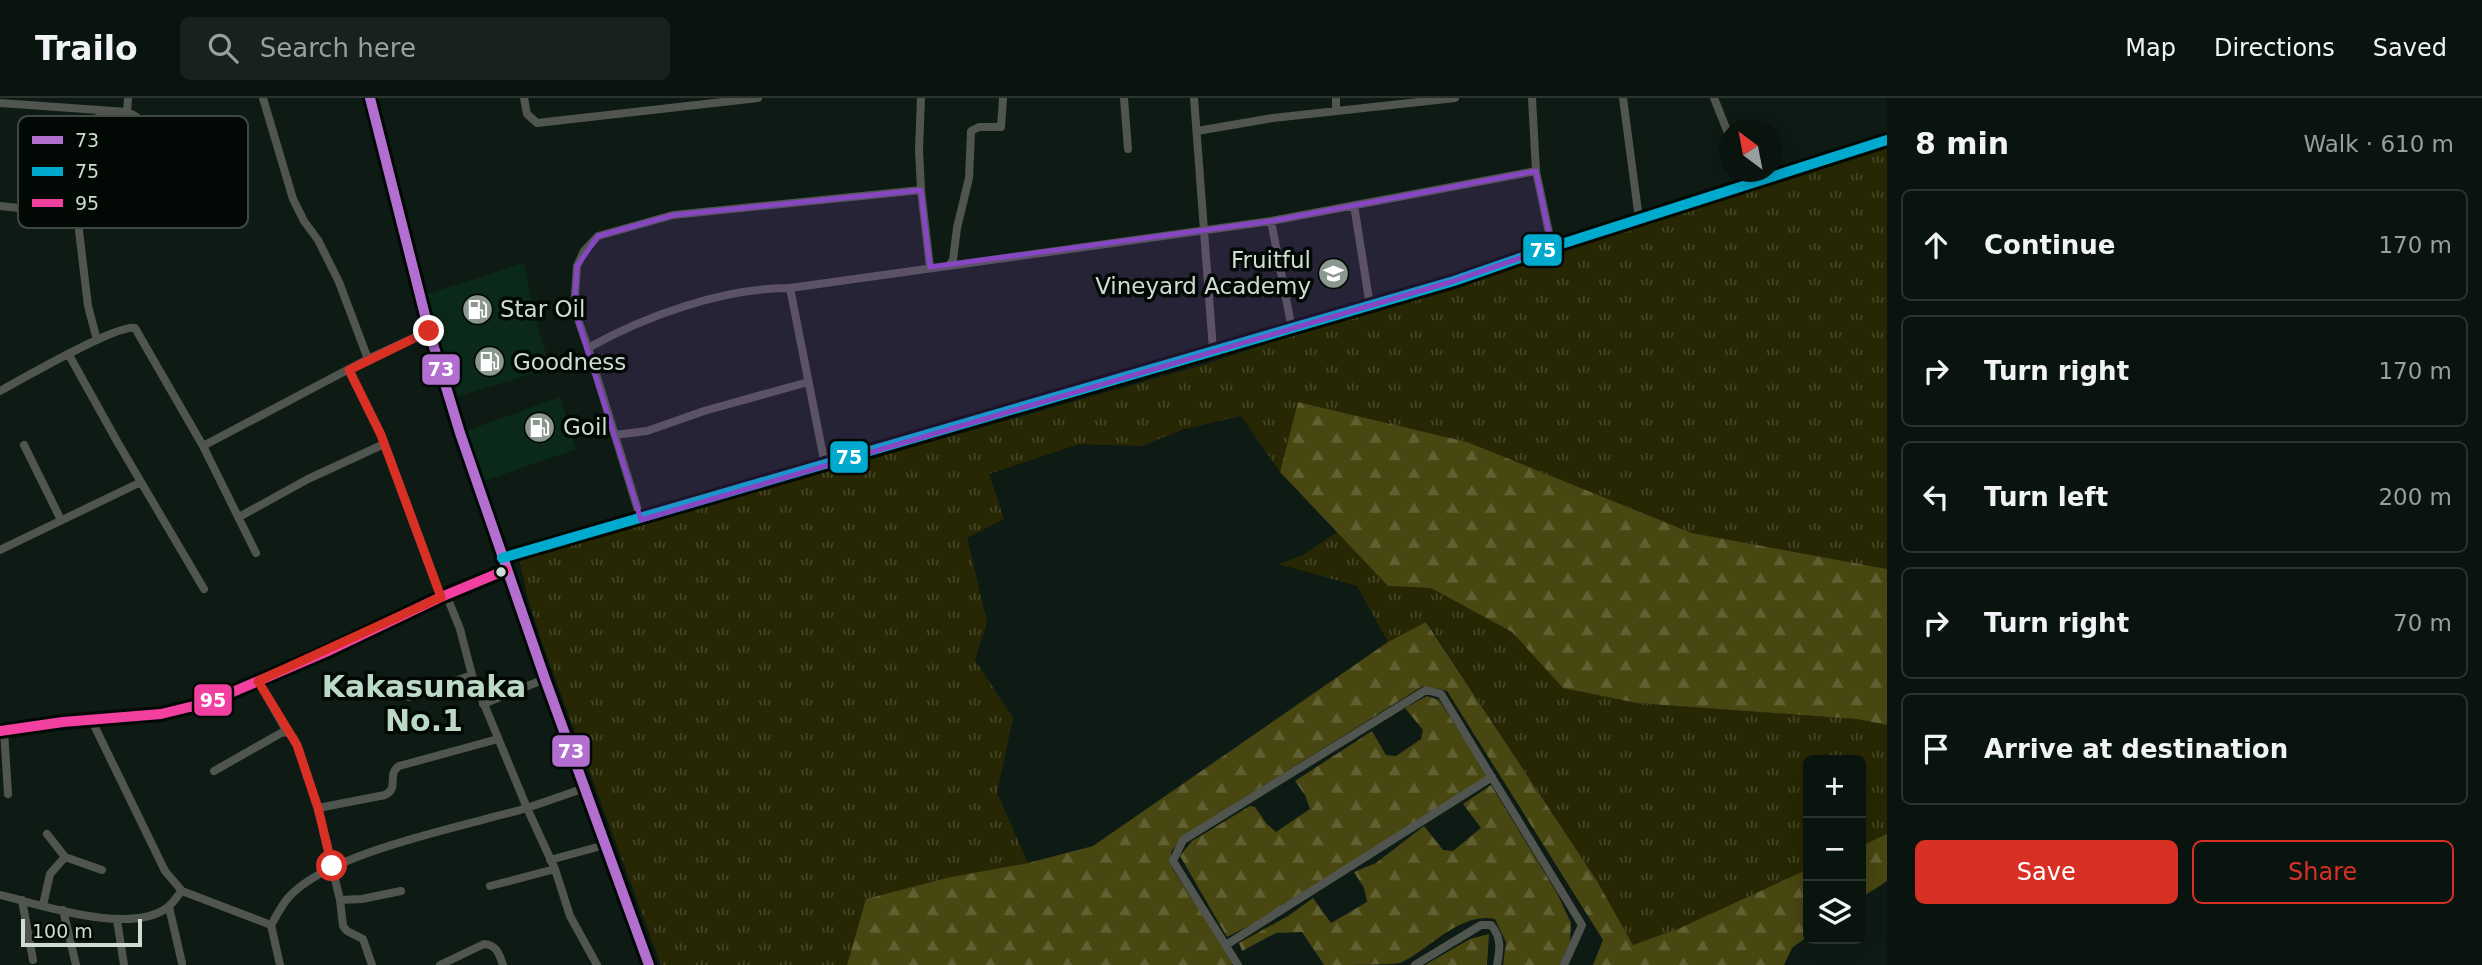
<!DOCTYPE html>
<html lang="en">
<head>
<meta charset="utf-8">
<style>
	:root { --surface:#0a140f; --page:#18211d; --text:#f1f3f6; --muted:#999e9e; --line:#2a332f; --accent:#d93025 }
	body { margin:0; font-family:"DejaVu Sans",sans-serif; background:var(--page); color:var(--text) }
	.controls { position:absolute; right:21px; bottom:21px; display:grid; overflow:hidden; border-radius:10px; box-shadow:0 4px 18px #0003 }
	.controls button { width:63px; height:63px; display:grid; place-items:center; padding:0; border:0; border-bottom:2px solid var(--line); background:var(--surface); color:var(--text); font:35px sans-serif }
	.compass { position:absolute; left:1719px; top:21px; width:63px; height:63px; border-radius:50%; background:var(--surface); box-shadow:0 4px 18px #0003; rotate:328deg }
	.scale { position:absolute; left:21px; bottom:18px; width:121px; box-sizing:border-box; padding-left:7px; border:4px solid #cedcd3; border-top:0; font-size:19px; line-height:24px; white-space:nowrap; color:#cedcd3; -webkit-text-stroke:5px #020804; paint-order:stroke }
	.stop { position:absolute; width:21px; height:21px; margin:-16px; border:5px solid #d93025; border-radius:50%; background:#fff }
	.stop.end { background:#d93025; border-color:#fff; box-shadow:0 2px 7px #0008 }
	.list { margin:0; padding:0; list-style:none }
	h2 { display:flex; justify-content:space-between; align-items:center; height:91px; margin:0; padding:0 28px; font-size:30px }
	h2 small { font-size:23px; font-weight:400; color:var(--muted) }
	.list li { display:grid; grid-template-columns:46px 1fr auto; gap:21px; align-items:center; box-sizing:border-box; height:112px; margin:0 14px 14px; padding:0 14px; border:2px solid var(--line); border-radius:10px }
	.list b { display:block; font-size:26px; white-space:nowrap }
	.list em { font-size:23px; font-style:normal; color:var(--muted) }
	.actions { display:flex; gap:14px; padding:21px 28px }
	.actions a { flex:1; padding:16px 0; border:2px solid var(--accent); border-radius:10px; text-align:center; font-size:24px; color:var(--accent) }
	.actions .main { background:var(--accent); color:#fff }
	.icon { flex:none; width:38px; height:38px; fill:none; stroke:currentColor; stroke-width:2; stroke-linecap:round; stroke-linejoin:round }
	.map { position:relative; flex:none; width:1887px; height:867px; overflow:hidden }
	header { display:flex; align-items:center; gap:42px; box-sizing:border-box; height:98px; padding:0 35px; background:var(--surface); border-bottom:2px solid var(--line) }
	header strong { font-size:33px }
	nav { display:flex; gap:38px; margin-inline-start:auto; font-size:24px }
	.search { width:490px; height:63px; background:var(--page); display:flex; align-items:center; gap:18px; box-sizing:border-box; padding:0 24px; border-radius:10px; color:var(--muted); font-size:26px }
	main { display:flex }
	aside { flex:1; background:var(--surface) }
	.map>svg:first-child { display:block }
</style>
</head>
<body>
<header>
<strong>Trailo</strong>
<div class="search"><svg class="icon" aria-label="search" viewBox="0 0 24 24"><circle cx="10" cy="10" r="6"/><path d="M15 15l6 6"/></svg>Search here</div>
<nav><a>Map</a><a>Directions</a><a>Saved</a></nav>
</header>
<main>
<div class="map">
<svg width="1887" height="867" viewBox="0 0 1887 867">
	<defs>
		<pattern id="grass-tufts" width="24" height="20" patternUnits="userSpaceOnUse" patternTransform="scale(1.75)"><rect width="24" height="20" fill="#272703"/><path d="M3 7l-1-3M5 7V3M7 7l1-3M15 17l-1-3M17 17v-4M19 17l1-3" fill="none" stroke="#454627"/></pattern>
		<pattern id="forest-firs" width="22" height="20" patternUnits="userSpaceOnUse" patternTransform="scale(1.75)"><rect width="22" height="20" fill="#484611"/><path d="M5 1l3.5 6h-7zM16 11l3.5 6h-7z" fill="#616033"/></pattern>
	</defs>
	<rect width="100%" height="100%" fill="#0e1b14"/>
	<path fill="#0b2918" d="M524,165L535,221L551,270L456,299L440,252L427,196Z
		M560,299L576,351L484,383L466,333Z"/>
	<path fill="url(#grass-tufts)" d="M1887,39V471L1692,435L1467,344L1298,304L1280,374L1241,318L1184,331L1142,348L1079,346L989,376L1004,421L967,440L987,524L975,562L1013,620L997,695L1028,765L946,780L866,801L847,867H661L543,547L528,500L519,461L1206,266Z
		M1337,434L1388,488L1431,490L1512,534L1563,590L1637,605L1857,621L1887,627V736L1861,748V662H1808V771L1680,830L1633,847L1597,783L1427,524L1388,544L1357,488L1279,466L1303,457Z"/>
	<path fill="url(#forest-firs)" d="M1298,304L1467,344L1692,435L1887,471V627L1857,621L1637,605L1563,590L1512,534L1431,490L1388,488L1280,374Z
		M1426,524L1597,783L1633,847L1680,830L1808,771V838L1792,850L1784,867H1593L1603,842L1447,593L1423,588L1183,738L1171,754L1172,770L1234,865L1231,867H847L866,801L946,780L1028,765L1093,748L1388,544Z
		M1427,598L1439,602L1487,676L1485,681L1254,825L1227,839L1180,758L1192,743L1250,708L1255,709L1266,725L1276,734L1310,711L1305,697L1295,683L1372,633L1386,657L1396,658L1421,641L1423,632L1405,610Z
		M1491,687L1557,795L1571,825L1570,844L1560,867H1503L1506,844L1495,821C1460,813 1429,852 1400,865C1388,867 1340,867 1324,867L1302,834L1276,835L1242,853L1239,845L1288,818L1313,800L1331,825L1367,804L1364,790L1354,774L1376,765L1424,728L1443,752L1453,753L1481,730L1463,706Z
		M1887,736V783L1861,800V748Z
		M1489,836L1487,867H1425L1470,841Z"/>
	<g fill="none" stroke-linecap="round" stroke-linejoin="round">
		<path stroke="#50564f" stroke-width="8" d="M263,0L293,101L304,123L318,142L339,184L368,261
			M524,0L527,16L537,25L758,0
			M921,0L919,52L921,92L930,169
			M1124,0L1128,51
			M1194,0L1213,252
			M1532,0L1536,73L1552,149
			M1623,0L1639,121
			M1714,0L1730,40
			M0,5L127,14C163,28 162,78 163,110
			M1336,12V0
			M127,14L128,0
			M1197,33L1273,20L1455,0
			M1744,74L1749,87
			M1354,107L1370,208
			M0,108L77,116
			M1271,123L1292,231
			M950,166L953,162L957,130L969,80L971,33L979,29H1001L1003,0
			M97,242L88,208L77,116L91,63L100,13
			M588,250L574,210L577,168L584,153L598,138L673,117L921,92
			M69,257L118,345L204,491
			M349,272L381,336L441,499
			M0,293C22,281 117,226 135,230L203,348L256,455
			M615,337L647,333L704,313L808,284
			M24,347L61,422
			M203,348L368,261L429,233
			M825,367L790,190L1271,123L1536,73
			M239,419L308,381L384,346
			M641,422L588,250C645,218 723,190 790,190
			M0,452L141,384
			M502,460L1454,183L1552,149L1887,42
			M446,496L460,531L472,577
			M258,583L287,634
			M409,599L472,577L527,710L585,690
			M483,606L545,581
			M91,621L165,773L182,793L271,827L280,867
			M4,632L8,696
			M214,673L281,635L287,634L293,639L297,647L318,710L340,802L362,801L401,793
			M318,710L385,697C400,690 386,677 399,668L498,641
			M47,736L65,759
			M550,762L605,747
			M490,788L555,771
			M0,797C42,807 131,838 168,809C173,805 177,798 182,793
			M22,802L33,862
			M340,802L343,828L347,833L363,841L372,867
			M43,807L50,776L65,759L102,772
			M169,809L182,865
			M63,812L76,867
			M117,822L124,867
			M271,827C276,819 281,808 288,800C327,754 466,728 527,710L555,771L570,818L597,867
			M1226,847L1492,679
			M440,867L484,846C497,847 499,856 503,867
			M1238,867L1173,763L1183,742L1426,592L1441,596L1582,827L1564,867
			M1415,867L1481,827H1491C1502,840 1500,851 1497,867"/>
		<path stroke="#515850" stroke-width="10" d="M0,633L63,624L161,616L198,607L221,599L326,554L441,499L506,472"/>
		<path stroke="#545d54" stroke-width="14" d="M370,0L429,233L460,335L545,581L649,867"/>
		<defs>
			<path id="bus-1" d="M370,0L429,233L460,335L545,581L649,867"/>
			<path id="bus-2" d="M502,460L1454,183L1552,149L1887,42"/>
			<path id="bus-3" d="M0,633L63,624L161,616L198,607L221,599L326,554L441,499L506,472"/>
		</defs>
		<use href="#bus-1" stroke="#020804" stroke-width="16"/>
		<use href="#bus-2" stroke="#020804" stroke-width="16"/>
		<use href="#bus-3" stroke="#020804" stroke-width="16"/>
		<use href="#bus-1" stroke="#b36fd0" stroke-width="10"/>
		<use href="#bus-2" stroke="#00a9ce" stroke-width="10"/>
		<use href="#bus-3" stroke="#f240a1" stroke-width="10"/>
	</g>
	<g fill="none" stroke-linecap="round" stroke-linejoin="round">
		<path stroke="#d93025" stroke-width="9" d="M332,768L318,710L297,647L258,583L441,499L381,337L349,272L429,233"/>
	</g>
	<path fill="#8746c2" fill-opacity="0.2" stroke="#8746c2" stroke-width="5" stroke-linejoin="round" d="M1536,73L1552,149L1454,183L641,422L574,210L577,168L598,138L673,117L921,92L930,169L1271,123Z"/>
	<defs>
		<symbol id="school-disc" viewBox="-11 -11 22 22"><circle r="9.5" fill="#8b9890" stroke="#020804"/><path d="M0-5L7-2L0 1L-7-2ZM-4 1L0 2.5L4 1V4Q0 6-4 4Z" fill="#fff"/></symbol>
		<symbol id="fuel-disc" viewBox="-11 -11 22 22"><circle r="9.5" fill="#8b9890" stroke="#020804"/><path d="M-5.5-6h7V0h2V4h1.3V-2.5L3-4.5l.8-.8L6-3V5H2.5V1h-1V6h-7ZM-4.2-4.7v3.2H.2V-4.7Z" fill="#fff"/></symbol>
	</defs>
	<g fill-rule="evenodd">
		<use href="#school-disc" x="1316" y="158" width="35" height="35"/>
		<use href="#fuel-disc" x="460" y="194" width="35" height="35"/>
		<use href="#fuel-disc" x="472" y="246" width="35" height="35"/>
		<use href="#fuel-disc" x="522" y="312" width="35" height="35"/>
	</g>
	<circle fill="#cedcd3" stroke="#020804" stroke-width="2.5" cx="501" cy="474" r="6"/>
	<g text-anchor="middle" stroke-width="7" stroke-linejoin="round" paint-order="stroke">
		<g font-size="23" fill="#cedcd3" stroke="#020804" text-anchor="start">
			<text x="1311" y="170" text-anchor="end">Fruitful<tspan x="1311" dy="26">Vineyard Academy</tspan></text>
			<text x="500" y="219">Star Oil</text>
			<text x="513" y="272">Goodness</text>
			<text x="563" y="337">Goil</text>
		</g>
		<g font-size="30" font-weight="bold" fill="#bbd9c5" stroke="#020804">
			<text x="424" y="599">Kakasunaka<tspan x="424" dy="34">No.1</tspan></text>
		</g>
	</g>
	<rect x="18" y="18" width="230" height="112" rx="10" fill="#020804" stroke="#3f4842" stroke-width="2"/>
	<rect x="32" y="38" width="31" height="8" fill="#b36fd0"/>
	<rect x="32" y="69" width="31" height="9" fill="#00a9ce"/>
	<rect x="32" y="101" width="31" height="8" fill="#f240a1"/>
	<g font-size="19" fill="#cedcd3">
		<text x="75" y="49">73</text>
		<text x="75" y="80">75</text>
		<text x="75" y="112">95</text>
	</g>
	<g stroke="#020804" stroke-width="2.5">
		<rect x="1522" y="135" width="41" height="34" rx="7" fill="#00a9ce"/>
		<rect x="421" y="255" width="40" height="33" rx="7" fill="#b36fd0"/>
		<rect x="829" y="342" width="40" height="34" rx="7" fill="#00a9ce"/>
		<rect x="193" y="585" width="40" height="34" rx="7" fill="#f240a1"/>
		<rect x="551" y="636" width="40" height="34" rx="7" fill="#b36fd0"/>
	</g>
	<g font-size="19" text-anchor="middle" font-weight="bold" fill="#fff">
		<text x="1543" y="159">75</text>
		<text x="441" y="278">73</text>
		<text x="849" y="366">75</text>
		<text x="213" y="609">95</text>
		<text x="571" y="660">73</text>
	</g>
</svg>
<div class="controls">
<button>+</button>
<button>−</button>
<button><svg class="icon" aria-label="layers" viewBox="0 0 24 24"><path d="M12 4l9 5-9 5-9-5zM3 14l9 5 9-5"/></svg></button>
</div>
<svg class="compass" viewBox="-18 -18 36 36"><path d="M0-13l5 13h-10z" fill="#e53935"/><path d="M0 13l5-13h-10z" fill="#999e9e"/></svg>
<div class="scale">100 m</div>
<div class="stop" style="left:332px;top:768px"></div>
<div class="stop end" style="left:429px;top:233px"></div>
</div>
<aside>
<h2>8 min<small>Walk · 610 m</small></h2>
<ul class="list">
<li><svg class="icon" aria-label="ahead" viewBox="0 0 24 24"><path d="M12 20V5M6 11l6-6 6 6"/></svg><div><b>Continue</b></div><em>170 m</em></li>
<li><svg class="icon" aria-label="right" viewBox="0 0 24 24"><path d="M7 20v-9h11M14 6l5 5-5 5"/></svg><div><b>Turn right</b></div><em>170 m</em></li>
<li><svg class="icon" aria-label="left" viewBox="0 0 24 24"><path d="M17 20v-9H6M10 6l-5 5 5 5"/></svg><div><b>Turn left</b></div><em>200 m</em></li>
<li><svg class="icon" aria-label="right" viewBox="0 0 24 24"><path d="M7 20v-9h11M14 6l5 5-5 5"/></svg><div><b>Turn right</b></div><em>70 m</em></li>
<li><svg class="icon" aria-label="arrive" viewBox="0 0 24 24"><path d="M6 21V4h12l-3 4 3 4H6"/></svg><div><b>Arrive at destination</b></div></li>
</ul>
<div class="actions"><a class="main">Save</a><a>Share</a></div>
</aside>
</main>
</body>
</html>
